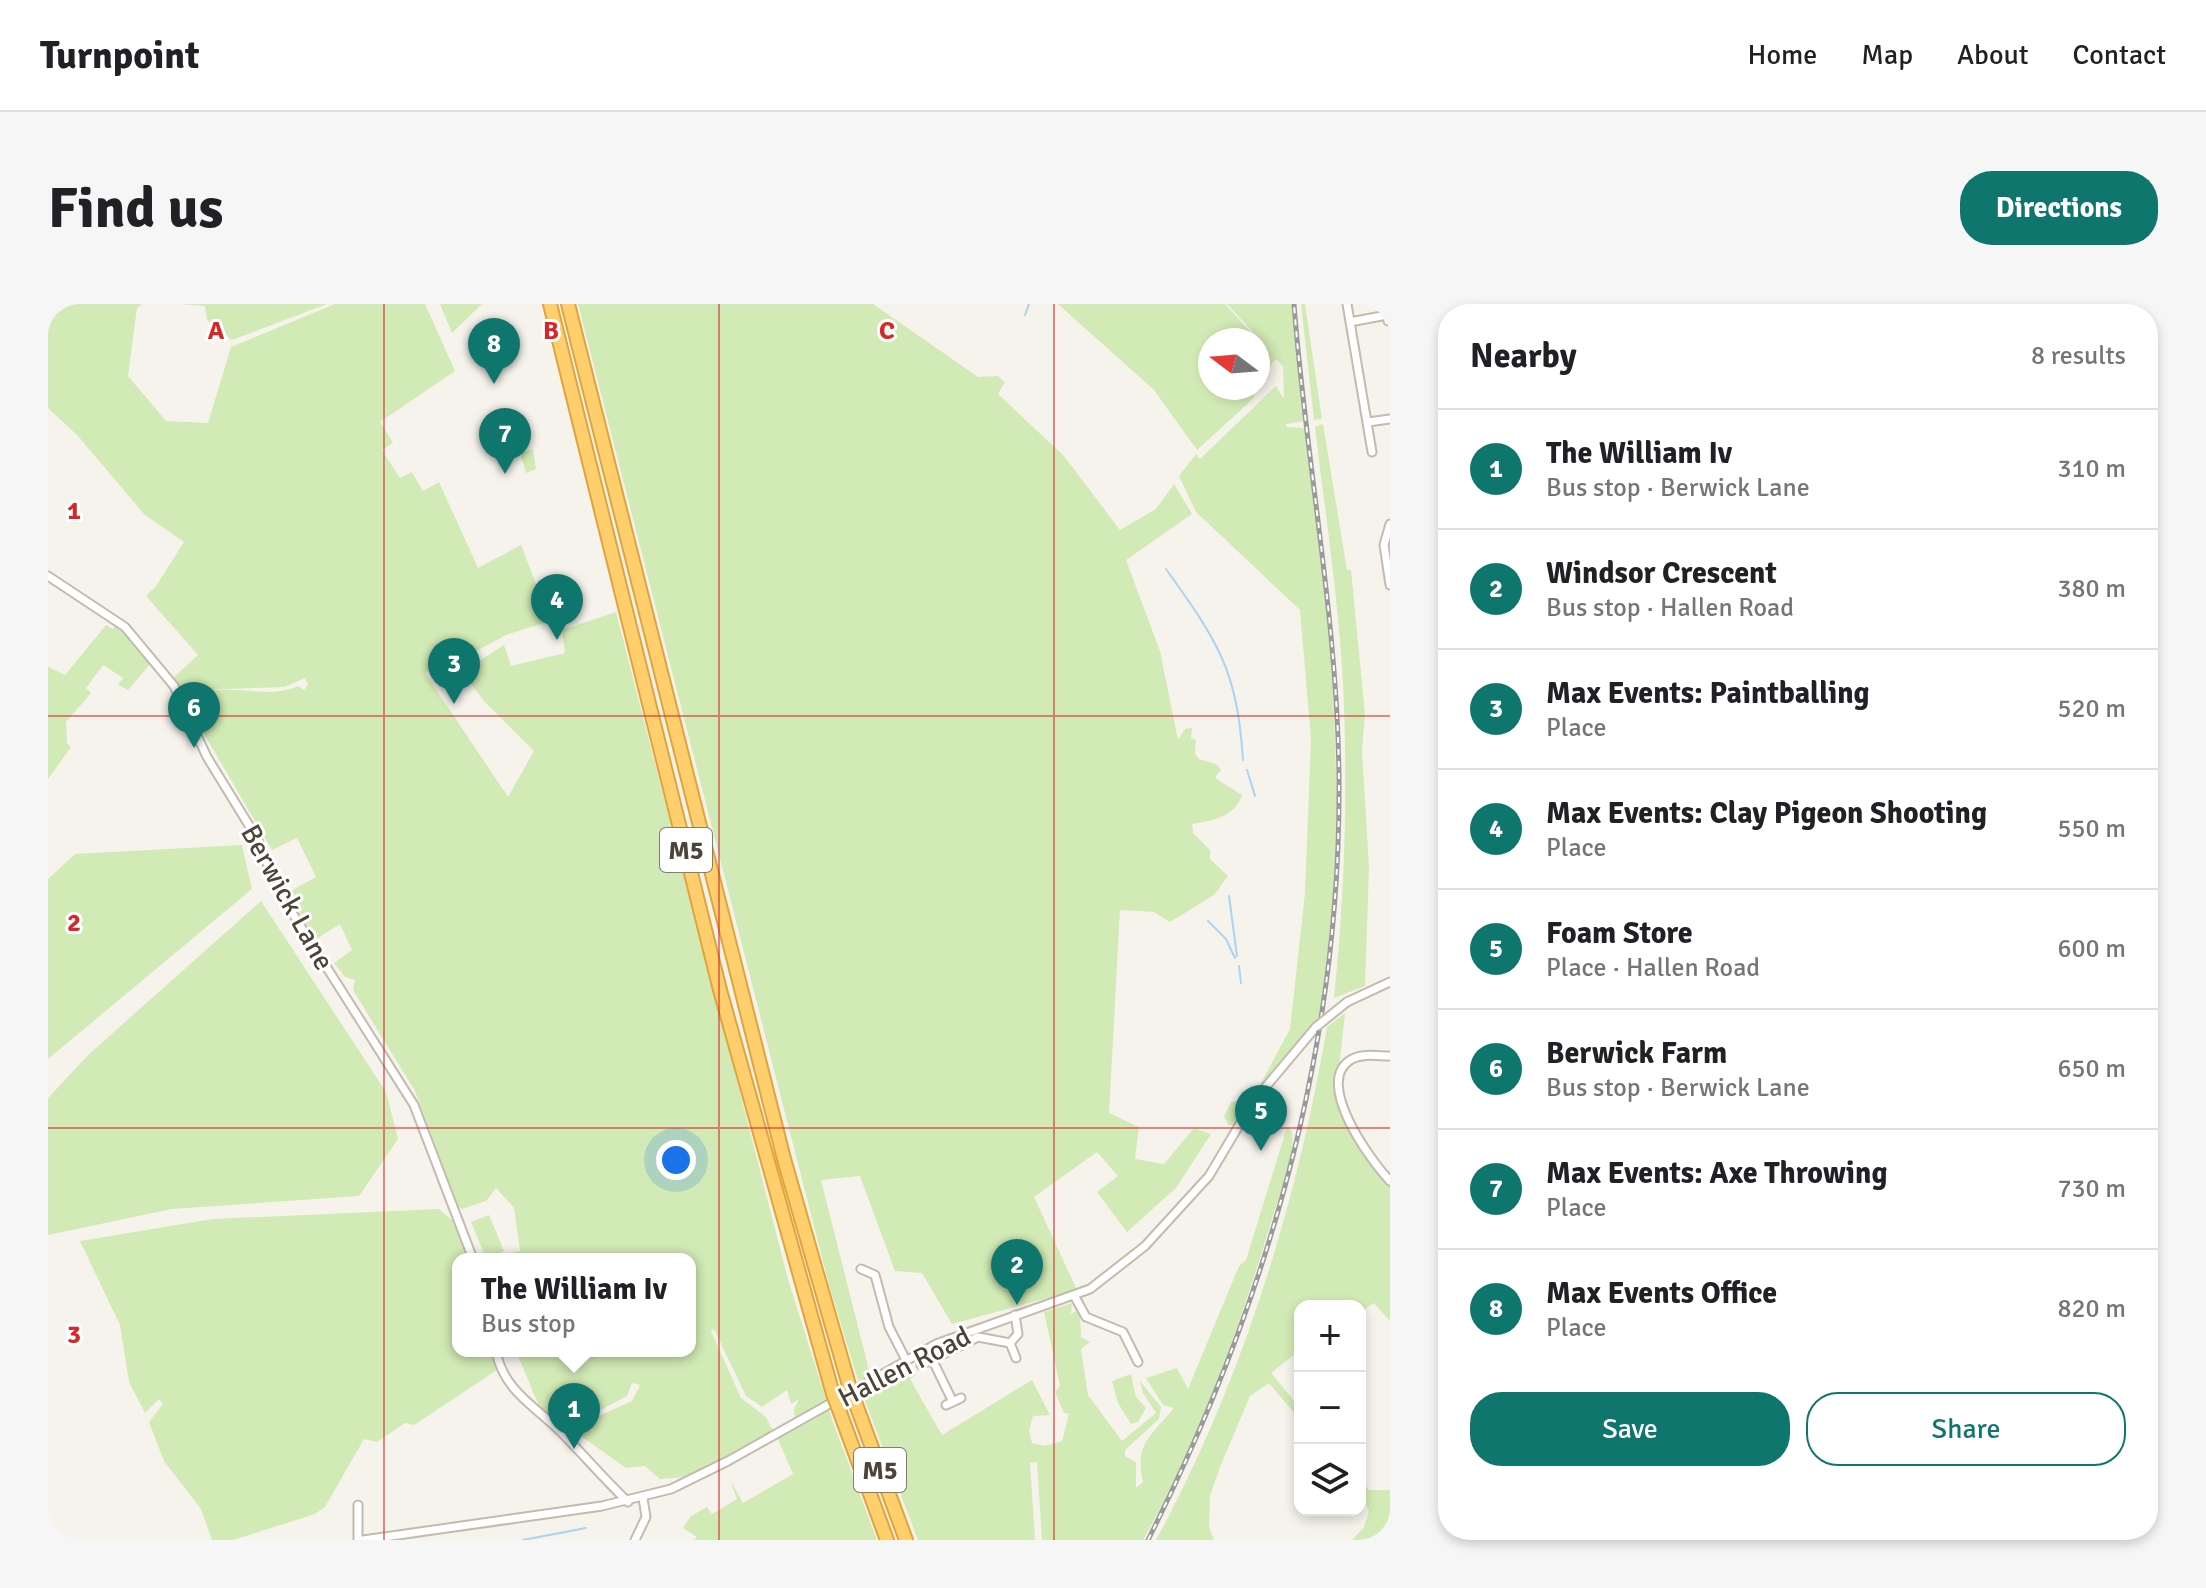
<!DOCTYPE html>
<html lang="en">
<head>
<meta charset="utf-8">
<style>
	:root { --surface:#fff; --page:#f6f6f6; --text:#202124; --muted:#757577; --line:#e0e0e0; --accent:#0f766e }
	body { margin:0; font-family:Signika,sans-serif; background:var(--page); color:var(--text) }
	.controls { position:absolute; right:24px; bottom:24px; display:grid; overflow:hidden; border-radius:16px; box-shadow:0 4px 12px #0003 }
	.controls button { width:72px; height:72px; display:grid; place-items:center; padding:0; border:0; border-bottom:2px solid var(--line); background:var(--surface); color:var(--text); font:40px sans-serif }
	.compass { position:absolute; left:1150px; top:24px; width:72px; height:72px; border-radius:50%; background:var(--surface); box-shadow:0 4px 12px #0003; rotate:286deg }
	.you { position:absolute; left:628px; top:856px; width:28px; height:28px; margin:-20px; border:6px solid #fff; border-radius:50%; background:#1a73e8; box-shadow:0 0 0 12px #1a73e833 }
	.badge { display:grid; place-items:center; width:52px; height:52px; border-radius:50%; background:var(--accent); color:#fff; font-size:26px; font-weight:700 }
	.pin { position:absolute; translate:-50% -66px; filter:drop-shadow(0 2px 4px #0008) }
	.pin::after { content:''; position:absolute; top:42px; width:28px; height:24px; background:inherit; clip-path:polygon(0 0,100% 0,50% 100%) }
	.popup { position:absolute; left:404px; top:949px; width:244px; height:104px; box-sizing:border-box; display:grid; place-content:center; border-radius:16px; background:var(--surface); filter:drop-shadow(0 2px 6px #0005); font-size:26px; white-space:nowrap; color:var(--muted) }
	.popup b { font-size:30px; color:var(--text) }
	.popup::after { content:''; position:absolute; left:50%; top:100%; margin-left:-16px; border:16px solid transparent; border-top-color:var(--surface) }
	.list { margin:0; padding:0; list-style:none }
	h2 { display:flex; justify-content:space-between; align-items:center; height:104px; margin:0; padding:0 32px; font-size:34px }
	h2 small { font-size:26px; font-weight:400; color:var(--muted) }
	.list li { display:grid; grid-template-columns:52px 1fr auto; gap:24px; align-items:center; box-sizing:border-box; height:120px; padding:0 32px; border-top:2px solid var(--line) }
	.list b { display:block; font-size:30px; white-space:nowrap }
	.list p { margin:0; font-size:26px; white-space:nowrap; color:var(--muted) }
	.list em { font-size:26px; font-style:normal; color:var(--muted) }
	.actions { display:flex; gap:16px; padding:24px 32px }
	.actions a { flex:1; padding:18px 0; border:2px solid var(--accent); border-radius:32px; text-align:center; font-size:28px; color:var(--accent) }
	.actions .main { background:var(--accent); color:#fff }
	.icon { flex:none; width:44px; height:44px; fill:none; stroke:currentColor; stroke-width:2; stroke-linecap:round; stroke-linejoin:round }
	.map { position:relative; flex:none; width:1342px; height:1236px; overflow:hidden; border-radius:32px }
	header { display:flex; align-items:center; gap:48px; box-sizing:border-box; height:112px; padding:0 40px; background:var(--surface); border-bottom:2px solid var(--line) }
	header strong { font-size:38px }
	nav { display:flex; gap:44px; margin-inline-start:auto; font-size:28px }
	.intro { display:flex; align-items:center; justify-content:space-between; box-sizing:border-box; height:192px; padding:0 48px }
	h1 { margin:0; font-size:56px }
	.button { padding:20px 36px; border-radius:32px; background:var(--accent); color:#fff; font-size:28px; font-weight:700 }
	main { display:flex; gap:48px; padding:0 48px }
	aside { flex:1; background:var(--surface); border-radius:32px; box-shadow:0 4px 12px #0003 }
	.map>svg:first-child { display:block }
</style>
</head>
<body>
<header>
<strong>Turnpoint</strong>
<nav><a>Home</a><a>Map</a><a>About</a><a>Contact</a></nav>
</header>
<div class="intro"><h1>Find us</h1><a class="button">Directions</a></div>
<main>
<div class="map">
<svg width="1342" height="1236" viewBox="0 0 1342 1236">
	<rect width="100%" height="100%" fill="#f6f3ec"/>
	<path fill="#d2eab5" fill-rule="evenodd" d="M0,0H94L89,4L80,72L118,117L160,119L183,43L287,0H377L407,67L332,118L345,139L334,146L352,174L364,168L375,187L391,178L430,264L473,241L502,317L458,331L401,362L377,369L460,493L486,447L437,398L414,368L456,341L463,362L517,349L514,326L568,308L740,975L785,1118L829,1236H646L649,1233L635,1224L643,1212L659,1203L664,1210L689,1195L682,1176L695,1199L745,1170L730,1135L770,1113L766,1103L747,1115L746,1105L751,1095L743,1100L739,1086L714,1103L698,1092L666,1025L663,1027L693,1094L718,1113L725,1127L639,1173L612,1175L597,1162L578,1164L491,1102L468,1047H642V955L438,954L423,918L441,911L456,947L446,952L472,947L466,904L448,884L438,897L414,905L410,902L367,787L305,686L307,676L297,673L286,659L304,646L292,620L268,635L239,589L268,573L249,534L224,546L156,430L143,396C171,373 218,398 250,382L256,386L260,381L257,374L236,383L152,386L140,393L126,373L150,351L98,292L108,282L136,238L97,211L30,132L0,104ZM584,1079L592,1081L584,1097L542,1116L541,1112L579,1092Z
		M131,0H279L184,36L159,16L157,2Z
		M392,0H434L404,29Z
		M530,0H825L930,73L950,72L957,78L950,90L1016,152L1072,226L1108,205L1126,180L1144,210L1078,256L1112,347L1130,436L1137,425L1144,424L1143,434L1148,436L1147,450L1151,455L1168,460L1173,466L1167,474L1194,491C1187,513 1166,516 1144,520L1145,529L1162,546V555L1180,572L1166,591L1122,618L1106,608L1072,606L1061,809L1091,823L1087,855L1116,860L1146,824L1163,830L1128,884L1079,928L1049,888L1070,872L1049,848L986,893L1029,986L904,1020L874,969L847,967L812,872L773,876L825,1082L860,1061L868,1071L862,1075L894,1131L984,1076L1002,1111L985,1112L981,1127L984,1139L997,1142L1014,1137L1021,1110L1016,1109L1007,1088L1012,1082L996,1008L1024,999L1023,1010L1028,1007L1032,1012L1033,1033L1042,1038L1033,1045L1040,1091L1074,1137L1108,1109L1095,1089L1092,1077L1113,1103L1111,1115L1077,1146V1152L1088,1158V1184L1095,1178C1086,1140 1103,1132 1126,1104L1115,1101L1098,1074L1129,1064L1140,1085L1191,962L1198,956L1239,823L1244,827C1248,854 1232,889 1224,915C1191,1025 1152,1136 1095,1236H994L989,1158L982,1159L987,1236H870L814,1089L781,981Z
		M1010,0H1177L1210,36H1162V84H1201L1207,93L1149,146L1106,86Z
		M1179,0H1245L1257,117L1238,120V123L1258,124L1284,360L1289,493L1286,589L1272,712L1212,781L1242,725L1257,589L1263,435L1252,306L1148,208L1131,172L1148,150L1152,155L1228,82L1236,95L1235,62L1228,55L1215,72L1210,67V36L1214,38Z
		M1253,0H1257L1274,115L1266,116Z
		M1275,120L1299,266H1303L1317,410L1314,447L1321,563L1317,682L1286,694C1297,589 1300,484 1295,378C1290,293 1277,207 1267,123Z
		M485,145L488,165L478,169L472,149Z
		M58,321L65,325L67,321L104,358L80,386L70,381L75,374L55,361L38,384L43,389L18,418L19,439L23,443L0,475V363L17,371Z
		M194,541L204,585L0,755V575L27,550Z
		M213,597L338,788L350,835L311,892L124,905L0,931V794L39,752Z
		M1297,709L1290,775L1294,807L1342,878V1017L1326,999L1312,1008V1002H1252V1046L1223,1069L1252,1104V1116L1221,1079L1202,1092L1172,1163L1162,1192L1161,1223L1166,1236H1108C1194,1078 1249,899 1279,723Z
		M1190,797L1196,803L1186,821H1180L1176,812L1183,798Z
		M391,905L406,918L422,955H410V1047H444L449,1066L366,1121L357,1119L329,1138L316,1135L277,1203L267,1210L185,1236H164L153,1205L116,1157L101,1118L115,1100L111,1095L97,1109L81,1078L72,1021L32,937L164,915Z
		M1083,1070L1088,1093L1098,1104L1090,1118L1083,1120L1070,1099L1064,1077Z
		M1312,1175L1321,1186H1342V1236H1304L1316,1223L1321,1207L1312,1188Z"/>
	<g fill="none" stroke-linecap="round" stroke-linejoin="round">
		<path stroke="#a9d4f2" stroke-width="2" d="M977,11L981,0
			M1118,265C1170,338 1189,365 1195,456
			M1199,466L1207,492
			M1181,592L1189,652
			M1160,617L1178,635L1187,654
			M1191,662L1193,679
			M475,1236L538,1224"/>
		<defs>
			<path id="minor" d="M1299,0L1324,148
				M1338,5L1340,17
				M1302,18L1339,11
				M1320,118L1342,115
				M1342,220L1336,241L1342,281
				M0,272L77,323L126,382L159,453L210,536L229,585L366,801L425,955
				M1299,698L1342,678
				M1342,752C1330,752 1315,749 1304,755C1264,777 1323,857 1342,877
				M813,965L827,971L841,1023L858,1056
				M1027,993L1038,1013L1075,1028L1090,1058
				M962,1039L968,1054
				M448,1047C456,1089 491,1104 518,1133C539,1155 558,1177 580,1198
				M884,1055L905,1098
				M873,1061L930,1033L962,1039L970,1030L967,1011
				M898,1101L913,1094
				M310,1201V1236
				M315,1236L554,1202L623,1185L680,1157L888,1040L1042,985L1097,942L1161,872L1205,798L1268,723
				M587,1236L598,1213L595,1194"/>
			<path id="motorway" d="M502,0L672,686L785,1090
				M520,0L736,855L801,1081
				M806,1095L858,1236
				M790,1103L839,1236"/>
		</defs>
		<use href="#minor" stroke="#c2bbae" stroke-width="11"/>
		<use href="#motorway" stroke="#e0a43c" stroke-width="16"/>
		<use href="#minor" stroke="#fff" stroke-width="7"/>
		<use href="#motorway" stroke="#ffcf6e" stroke-width="12"/>
		<defs>
			<path id="rail" d="M1100,1236C1219,999 1293,743 1291,476C1290,317 1258,159 1246,0"/>
		</defs>
		<use href="#rail" stroke="#9a9a9a" stroke-width="5"/>
		<use href="#rail" stroke="#fff" stroke-width="2" stroke-dasharray="6" stroke-linecap="butt"/>
		<defs>
			<path id="minor-bridge" d="M1268,723L1299,698"/>
			<path id="motorway-bridge" d="M801,1081L806,1095
				M785,1090L790,1103"/>
		</defs>
		<use href="#minor-bridge" stroke="#c2bbae" stroke-width="11" stroke-linecap="butt"/>
		<use href="#motorway-bridge" stroke="#e0a43c" stroke-width="16" stroke-linecap="butt"/>
		<use href="#minor-bridge" stroke="#fff" stroke-width="7"/>
		<use href="#motorway-bridge" stroke="#ffcf6e" stroke-width="12"/>
	</g>
	<path fill="none" stroke="#d62828" stroke-width="2" stroke-opacity="0.55" d="M336,0V1236M671,0V1236M1006,0V1236M0,412H1342M0,824H1342"/>
	<g text-anchor="middle" stroke-width="6" stroke-linejoin="round" paint-order="stroke">
		<g fill="#fff" stroke="#817c74" stroke-width="2">
			<rect x="612" y="524" width="52" height="44" rx="6"/>
			<rect x="806" y="1144" width="52" height="44" rx="6"/>
		</g>
		<g font-size="26" font-weight="bold" fill="#4b4439">
			<text x="638" y="555">M5</text>
			<text x="832" y="1175">M5</text>
		</g>
		<g font-size="28" fill="#4b4439" stroke="#fff">
			<text transform="translate(240 593) rotate(61)" y="10">Berwick Lane</text>
			<text transform="translate(856 1062) rotate(-27)" y="10">Hallen Road</text>
		</g>
	</g>
	<g font-size="26" text-anchor="middle" font-weight="bold" fill="#d62828" stroke="#fff" stroke-width="6" stroke-linejoin="round" paint-order="stroke">
		<text x="168" y="35">A</text>
		<text x="503" y="35">B</text>
		<text x="839" y="35">C</text>
		<text x="26" y="215">1</text>
		<text x="26" y="627">2</text>
		<text x="26" y="1039">3</text>
	</g>
</svg>
<div class="controls">
<button>+</button>
<button>−</button>
<button><svg class="icon" aria-label="layers" viewBox="0 0 24 24"><path d="M12 4l9 5-9 5-9-5zM3 14l9 5 9-5"/></svg></button>
</div>
<svg class="compass" viewBox="-18 -18 36 36"><path d="M0-13l5 13h-10z" fill="#e53935"/><path d="M0 13l5-13h-10z" fill="#757577"/></svg>
<div class="you"></div>
<div class="pin badge" style="left:526px;top:1145px">1</div>
<div class="popup"><b>The William Iv</b>Bus stop</div>
<div class="pin badge" style="left:969px;top:1001px">2</div>
<div class="pin badge" style="left:406px;top:400px">3</div>
<div class="pin badge" style="left:509px;top:336px">4</div>
<div class="pin badge" style="left:1213px;top:847px">5</div>
<div class="pin badge" style="left:146px;top:444px">6</div>
<div class="pin badge" style="left:457px;top:170px">7</div>
<div class="pin badge" style="left:446px;top:80px">8</div>
</div>
<aside>
<h2>Nearby<small>8 results</small></h2>
<ul class="list">
<li><span class="badge">1</span><div><b>The William Iv</b><p>Bus stop · Berwick Lane</p></div><em>310 m</em></li>
<li><span class="badge">2</span><div><b>Windsor Crescent</b><p>Bus stop · Hallen Road</p></div><em>380 m</em></li>
<li><span class="badge">3</span><div><b>Max Events: Paintballing</b><p>Place</p></div><em>520 m</em></li>
<li><span class="badge">4</span><div><b>Max Events: Clay Pigeon Shooting</b><p>Place</p></div><em>550 m</em></li>
<li><span class="badge">5</span><div><b>Foam Store</b><p>Place · Hallen Road</p></div><em>600 m</em></li>
<li><span class="badge">6</span><div><b>Berwick Farm</b><p>Bus stop · Berwick Lane</p></div><em>650 m</em></li>
<li><span class="badge">7</span><div><b>Max Events: Axe Throwing</b><p>Place</p></div><em>730 m</em></li>
<li><span class="badge">8</span><div><b>Max Events Office</b><p>Place</p></div><em>820 m</em></li>
</ul>
<div class="actions"><a class="main">Save</a><a>Share</a></div>
</aside>
</main>
</body>
</html>
